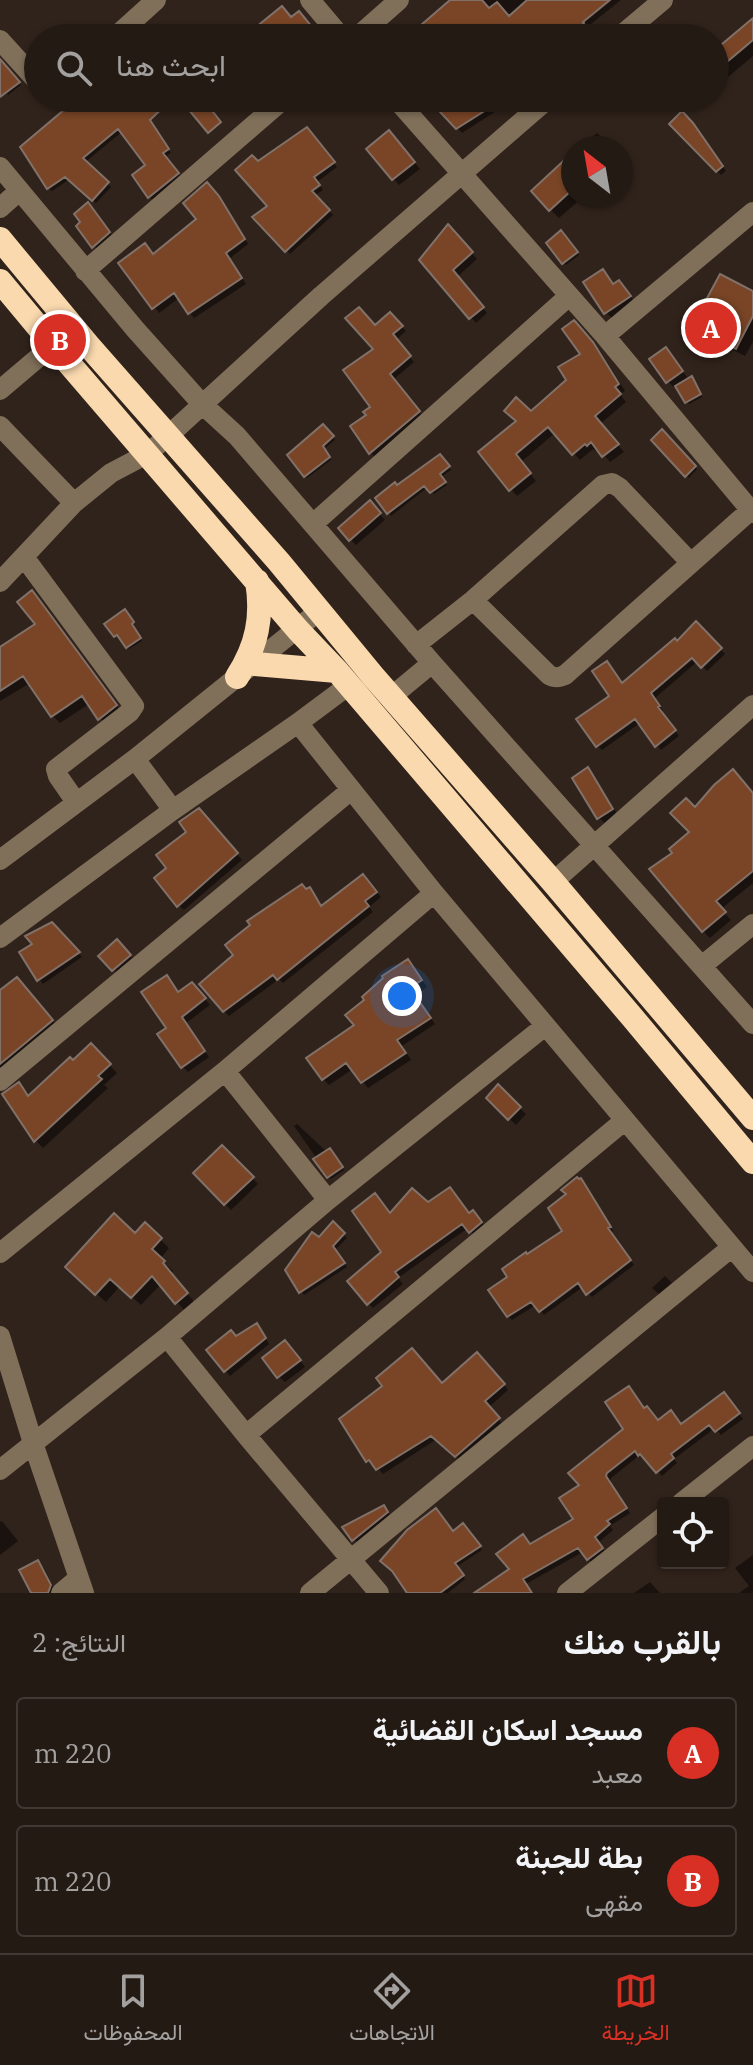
<!DOCTYPE html>
<html lang="ar">
<head>
<meta charset="utf-8">
<style>
	:root { --surface:#241a14; --page:#302722; --text:#f1f3f6; --muted:#a3a1a0; --line:#413834; --accent:#d93025 }
	body { margin:0; font-family:"IBM Plex Serif",Vazirmatn,serif; background:var(--page); color:var(--text); direction:rtl }
	.controls { position:absolute; right:24px; bottom:24px; display:grid; overflow:hidden; border-radius:8px; box-shadow:0 2px 6px #0004 }
	.controls button { width:72px; height:72px; display:grid; place-items:center; padding:0; border:0; border-bottom:2px solid var(--line); background:var(--surface); color:var(--text); font:40px sans-serif }
	.compass { position:absolute; left:561px; top:136px; width:72px; height:72px; border-radius:50%; background:var(--surface); box-shadow:0 2px 6px #0004; rotate:329deg }
	.you { position:absolute; left:402px; top:996px; width:28px; height:28px; margin:-20px; border:6px solid #fff; border-radius:50%; background:#1a73e8; box-shadow:0 0 0 12px #1a73e833 }
	.badge { display:grid; place-items:center; width:52px; height:52px; border-radius:50%; background:var(--accent); color:#fff; font-size:26px; font-weight:700 }
	.pin { position:absolute; translate:-50% -50%; border:4px solid #fff; box-shadow:0 2px 8px #0006 }
	.list { margin:0; padding:0; list-style:none }
	h2 { display:flex; justify-content:space-between; align-items:center; height:104px; margin:0; padding:0 32px; font-size:34px }
	h2 small { font-size:26px; font-weight:400; color:var(--muted) }
	.list li { display:grid; grid-template-columns:52px 1fr auto; gap:24px; align-items:center; box-sizing:border-box; height:112px; margin:0 16px 16px; padding:0 16px; border:2px solid var(--line); border-radius:8px }
	.list b { display:block; font-size:30px; white-space:nowrap }
	.list p { margin:0; font-size:26px; white-space:nowrap; color:var(--muted) }
	.list em { font-size:26px; font-style:normal; color:var(--muted) }
	.icon { flex:none; width:44px; height:44px; fill:none; stroke:currentColor; stroke-width:2; stroke-linecap:round; stroke-linejoin:round }
	.map { position:relative; flex:none; width:753px; height:1593px; overflow:hidden; direction:ltr }
	.search { position:absolute; background:var(--surface); box-shadow:0 2px 6px #0004; left:24px; right:24px; top:24px; height:88px; display:flex; align-items:center; gap:20px; box-sizing:border-box; padding:0 28px; border-radius:44px; color:var(--muted); font-size:30px }
	.sheet { height:360px; background:var(--surface) }
	nav { display:flex; justify-content:space-around; align-items:center; box-sizing:border-box; height:112px; border-top:2px solid var(--line); background:var(--surface); font-size:22px; color:var(--muted) }
	nav a { display:grid; justify-items:center; gap:4px }
	nav .on { color:var(--accent) }
	.map>svg:first-child { display:block }
</style>
</head>
<body>
<div class="map">
<svg width="753" height="1593" viewBox="0 0 753 1593">
	<rect width="100%" height="100%" fill="#30231b"/>
	<path fill="#0007" d="M453,0H621L586,28L588,30L578,38H409Z
		M282,8L292,19L320,38H249Z
		M753,20V56L715,88V50Z
		M4,67L21,85L8,95L0,85V70Z
		M84,98H119L146,115L171,153L165,157L181,177L153,200L149,197L148,166L123,131L84,163L111,187L96,203L70,179L52,191L48,188Z
		M430,98H495L501,108L462,133Z
		M672,124L697,130L726,171L721,175Z
		M597,133L612,148H580Z
		M311,134L337,167L317,182L323,190L314,196L333,215L290,254L255,217L270,206Z
		M395,138L420,169L399,185L369,149Z
		M573,155V196H584L559,218L550,209Z
		M223,203L248,244L229,259L246,284L194,318L179,298L159,313L121,263L153,256L199,219Z
		M93,210L114,238L99,251L94,246Z
		M448,227L477,259L457,277L487,313L476,323L422,260Z
		M561,233L579,255L566,265L548,243Z
		M603,271L614,285L625,288L635,303L612,318L606,312Z
		M753,293V342L745,356L704,335L695,325Z
		M390,314L406,331L396,340L414,362L393,380L423,417L375,457L370,452L369,416L373,407L375,327Z
		M580,330L600,351L625,391L620,394L626,402L600,424L624,452L610,462L598,448L595,451L593,449L580,460L555,433L521,462L536,481L517,496L481,453L569,380L583,355Z
		M666,349L689,380L694,381L702,397L689,404L677,385L673,387L668,381Z
		M323,426L335,440L324,449L331,460L307,478L290,455Z
		M662,432L697,469L689,478L653,440Z
		M440,456L451,470L441,477L447,485L434,494L428,487L391,516L377,499Z
		M375,509L385,520L356,545L350,539Z
		M39,600L123,714L107,726L89,704L60,723L53,716L30,683L0,701V649L38,625Z
		M127,614L135,626L133,627L142,641L129,649L120,637L118,638L107,624Z
		M696,624L725,654L707,671L698,661L655,698L663,711L661,713L679,736L661,750L640,723L602,750L598,746L612,696L623,685L677,643Z
		M588,770L593,776L618,815L605,823L599,818Z
		M753,792V883L721,909L731,920L710,938L703,931L675,854L692,832L696,810Z
		M204,815L242,860L184,910L178,905L169,868Z
		M368,882L381,897L369,907L373,912L283,983L279,979L229,1016L224,1011L306,891L310,889L322,908Z
		M52,925L82,957L43,984L39,979L34,944Z
		M117,942L132,958L116,972L101,957Z
		M408,961L427,987L415,995L435,1024L402,1046L411,1060L368,1088L353,1069L329,1085L323,1079L356,1026L367,1000Z
		M172,983L179,994L198,990L210,1005L186,1023L209,1057L188,1072L182,1066L168,1029Z
		M22,984L57,1026L3,1069L0,1067V993Z
		M91,1046L117,1073L104,1085L108,1088L43,1148L36,1141L6,1096L20,1087L29,1098Z
		M498,1087L526,1114L516,1125L488,1098Z
		M297,1124L327,1152L332,1153L344,1170L331,1179L294,1126Z
		M222,1147L258,1184L231,1210L196,1173Z
		M585,1184L613,1231L611,1233L634,1265L592,1297L583,1287L544,1315L536,1305L512,1320L508,1316L510,1277L528,1256L565,1231L569,1195Z
		M428,1204L478,1218L486,1228L476,1237L468,1228L398,1278L403,1284L373,1308L368,1303L384,1252L391,1215Z
		M333,1224L347,1238L335,1250L347,1267L304,1295L301,1291L319,1239Z
		M145,1225L169,1248L160,1259L173,1271L171,1273L195,1303L185,1311L161,1284L141,1305L120,1286L106,1302L76,1276L136,1236Z
		M665,1276L672,1283L659,1294L652,1288Z
		M262,1331L269,1344L230,1376L225,1370L236,1338Z
		M291,1349L305,1367L285,1382L279,1377Z
		M482,1360L508,1390L489,1407L503,1425L461,1461L437,1439L383,1474L375,1465L373,1466L368,1460L442,1385Z
		M728,1399L743,1419L721,1435L715,1428L674,1459L677,1463L662,1476L646,1458L644,1459L640,1455L611,1478L610,1482L630,1513L610,1526L613,1530L598,1543L606,1553L593,1564L583,1552L526,1584L530,1593H492L531,1546L576,1520L582,1486L626,1430L645,1410L658,1422L682,1426Z
		M384,1507L393,1519L360,1546L345,1528Z
		M2,1521L18,1541L0,1555V1522Z
		M466,1529L482,1550L456,1567L465,1579L448,1593H411L453,1533Z
		M753,1555V1593H739L749,1586L735,1568Z
		M38,1563L44,1568L56,1593H34Z
		M650,1582L660,1593H634Z"/>
	<path fill="#794526" stroke="#817169" stroke-width="2" d="M450,0H482L489,8L497,2L509,16L527,0H610L583,22L584,23L568,38H406Z
		M282,6L291,17L299,11L321,38H266L256,27Z
		M753,18V40L715,72V50Z
		M0,59L20,82L0,97Z
		M78,98H173L150,120L169,149L163,153L179,173L148,198L132,175L145,165L118,129L83,158L109,182L92,201L65,177L47,189L20,147Z
		M179,98H202L221,122L208,133Z
		M427,98H505L456,129Z
		M682,111L693,123L723,166L716,172L669,124Z
		M307,127L335,162L314,177L320,185L312,191L330,210L285,252L252,217L267,206L235,170L252,155L258,161Z
		M389,130L415,162L392,180L366,149Z
		M573,152V189L549,211L531,191Z
		M207,182L219,196L245,239L226,253L242,278L188,314L174,293L152,309L118,263L145,243L153,254L196,219L183,203Z
		M88,202L110,232L92,248L76,226L80,222L74,214Z
		M448,224L473,252L453,270L484,307L469,319L419,260Z
		M561,230L578,252L562,264L546,243Z
		M603,269L613,284L619,280L631,296L604,314L583,282Z
		M720,274L753,291V316L736,349L692,326Z
		M359,307L375,325L390,312L403,326L393,334L411,356L390,374L420,411L369,454L350,426L366,415L363,412L370,407L343,370L373,349L345,318Z
		M574,320L593,342L619,384L615,387L621,394L595,416L619,444L602,457L591,442L587,446L585,444L572,455L548,427L516,454L531,473L509,491L478,452L516,421L504,411L516,397L531,411L566,380L558,367L580,354L562,329Z
		M666,347L683,371L666,383L649,359Z
		M692,376L701,394L685,403L675,386Z
		M323,424L334,436L323,446L330,457L304,477L287,455Z
		M662,429L696,466L685,477L651,440Z
		M440,454L450,466L440,474L446,482L430,493L424,486L387,514L375,498L395,482L397,485Z
		M370,500L381,513L349,541L338,528Z
		M32,590L117,705L98,720L82,696L51,717L23,676L0,691V647L35,624L17,602Z
		M125,609L134,622L132,624L141,638L126,648L117,635L114,637L104,624Z
		M696,621L722,648L701,668L692,658L651,693L660,706L658,707L676,730L655,747L635,719L596,747L576,719L609,696L592,671L607,661L622,683L675,638L677,641Z
		M588,767L613,809L597,819L572,778Z
		M733,769L753,793V871L716,901L726,912L702,932L649,869L672,853L669,849L689,832L670,813L686,798L695,807L714,785Z
		M199,808L238,853L177,907L154,878L166,868L156,855L186,832L179,822Z
		M363,874L377,892L365,901L369,906L277,980L273,975L223,1012L199,984L233,955L225,945L250,925L247,921L302,884L306,889L310,887L321,906Z
		M52,922L80,952L37,981L19,952L32,944L25,936Z
		M117,939L131,955L112,971L98,956Z
		M408,959L422,980L410,988L431,1018L397,1040L406,1053L361,1083L346,1063L322,1080L306,1058L354,1025L345,1015L364,1000L362,997L383,978L382,976Z
		M167,975L178,992L192,982L206,998L182,1017L205,1051L181,1068L157,1034L166,1028L141,992Z
		M17,977L53,1020L0,1064V990Z
		M91,1043L111,1064L98,1076L102,1079L34,1142L2,1094L19,1082L28,1096L70,1057L73,1060Z
		M498,1084L521,1107L508,1120L486,1098Z
		M222,1145L254,1177L224,1205L193,1173Z
		M330,1148L343,1167L327,1178L313,1159Z
		M577,1177L579,1179L581,1178L611,1227L608,1228L631,1260L586,1295L578,1283L539,1312L531,1302L507,1317L488,1290L507,1277L502,1269L526,1252L527,1254L562,1231L548,1208L566,1194L561,1190Z
		M450,1187L469,1213L473,1210L482,1222L469,1233L462,1224L395,1272L399,1277L367,1305L347,1281L381,1252L352,1211L375,1193L390,1213L412,1188L428,1202Z
		M114,1213L135,1233L145,1222L162,1238L152,1249L165,1261L163,1263L188,1293L175,1304L152,1276L131,1298L110,1279L95,1295L65,1267Z
		M333,1221L345,1233L333,1246L345,1263L299,1293L285,1270L312,1232L319,1237Z
		M257,1323L266,1338L224,1372L206,1350L231,1330L236,1336Z
		M285,1340L301,1360L277,1378L262,1358Z
		M412,1348L442,1383L477,1352L505,1384L485,1401L500,1418L455,1457L431,1436L376,1470L369,1460L366,1462L339,1419L382,1386L376,1378Z
		M629,1386L644,1408L647,1406L658,1420L671,1410L681,1424L724,1392L740,1413L715,1432L709,1425L671,1454L674,1458L656,1473L640,1454L638,1456L635,1451L607,1473L606,1476L627,1508L607,1521L610,1524L595,1537L603,1548L587,1560L578,1548L523,1579L532,1593H474L509,1569L496,1554L523,1534L530,1544L573,1519L559,1498L579,1485L568,1473L623,1429L605,1402Z
		M384,1505L388,1512L352,1541L342,1527Z
		M436,1508L453,1531L463,1523L481,1546L455,1563L464,1575L440,1593H407L392,1571L380,1561L407,1530Z
		M38,1560L51,1585L48,1593H31L19,1570Z"/>
	<g fill="none" stroke-linecap="round" stroke-linejoin="round">
		<path stroke="#80705a" stroke-width="20" d="M310,0L342,38
			M114,38L156,0
			M356,38L399,0
			M618,38L663,0
			M0,40L38,82
			M395,98L605,336L753,513
			M0,167L135,329L202,404L237,436L432,663L753,1024
			M0,208L19,191
			M85,271L285,98
			M605,336L753,212
			M0,390L53,345
			M0,426L74,503
			M313,524L569,296
			M24,557L134,706L130,712L56,769L58,776L76,802
			M0,582L74,503L111,473L147,454L168,436L321,296L549,98
			M473,600L549,675C555,678 558,678 565,675L753,508
			M416,645L473,600L603,485L612,483L620,488L690,562
			M391,697L432,663
			M298,723L434,893L753,1272
			M135,759L173,810
			M0,860L135,759L319,611
			M553,882L753,705
			M0,938L173,810L298,723L349,685
			M703,965L753,924
			M225,1071L328,1200
			M0,1081L351,790
			M0,1253L225,1071L434,893
			M0,1336L33,1443L84,1593
			M167,1337L328,1200L545,1026
			M246,1435L624,1121
			M0,1470L167,1337L246,1435L379,1593
			M681,1503L753,1446
			M61,1593L79,1578
			M310,1593L732,1247
			M567,1593L663,1517"/>
		<path stroke="#fad9ae" stroke-width="24" d="M0,239L88,345L279,562L373,676L553,882L753,1118
			M0,281L60,353L298,630L337,671L632,1017L753,1162
			M255,664L337,671
			M237,677C257,646 263,617 257,581"/>
	</g>
</svg>
<div class="controls">
<button><svg class="icon" aria-label="locate" viewBox="0 0 24 24"><circle cx="12" cy="12" r="6"/><path d="M12 2v4M12 18v4M2 12h4M18 12h4"/></svg></button>
</div>
<svg class="compass" viewBox="-18 -18 36 36"><path d="M0-13l5 13h-10z" fill="#e53935"/><path d="M0 13l5-13h-10z" fill="#a3a1a0"/></svg>
<div class="you"></div>
<div class="pin badge" style="left:711px;top:328px">A</div>
<div class="pin badge" style="left:60px;top:340px">B</div>
<div class="search"><svg class="icon" aria-label="search" viewBox="0 0 24 24"><circle cx="10" cy="10" r="6"/><path d="M15 15l6 6"/></svg>ابحث هنا</div>
</div>
<section class="sheet">
<h2>بالقرب منك<small>النتائج: 2</small></h2>
<ul class="list">
<li><span class="badge">A</span><div><b>مسجد اسكان القضائية</b><p>معبد</p></div><em>220 m</em></li>
<li><span class="badge">B</span><div><b>بطة للجبنة</b><p>مقهى</p></div><em>220 m</em></li>
</ul>
</section>
<nav>
<a class="on"><svg class="icon" aria-label="map" viewBox="0 0 24 24"><path d="M3 6l6-2 6 2 6-2v14l-6 2-6-2-6 2zM9 4v14M15 6v14"/></svg>الخريطة</a>
<a><svg class="icon" aria-label="directions" viewBox="0 0 24 24"><path d="M12 3l9 9-9 9-9-9zM9 14v-3h6M13 9l2 2-2 2"/></svg>الاتجاهات</a>
<a><svg class="icon" aria-label="saved" viewBox="0 0 24 24"><path d="M7 4h10v16l-5-4-5 4z"/></svg>المحفوظات</a>
</nav>
</body>
</html>
